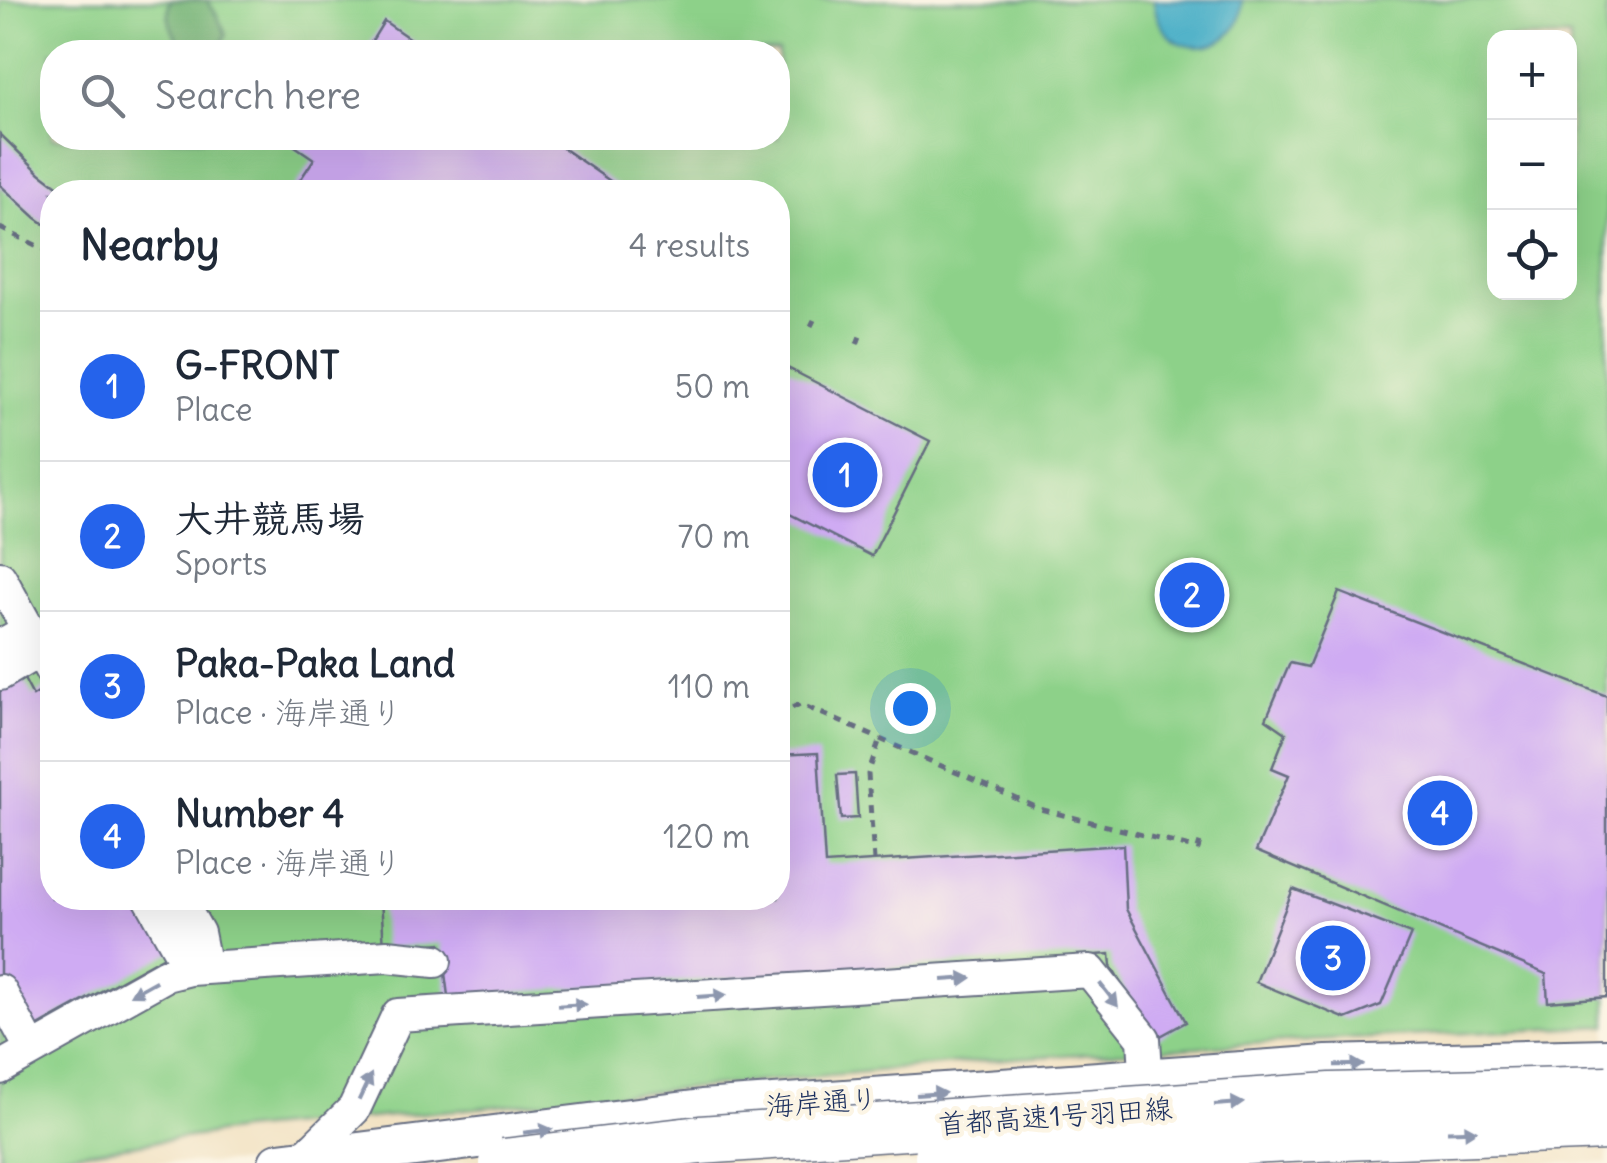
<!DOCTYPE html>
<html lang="en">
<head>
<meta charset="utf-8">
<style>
	:root { --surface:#fff; --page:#f2f2f3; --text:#1f2937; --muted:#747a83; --line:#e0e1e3; --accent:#2563eb }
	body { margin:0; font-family:Delius,"Klee One",sans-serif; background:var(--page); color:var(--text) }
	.controls { position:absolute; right:30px; top:30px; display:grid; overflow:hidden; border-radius:20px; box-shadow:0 10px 40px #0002 }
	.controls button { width:90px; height:90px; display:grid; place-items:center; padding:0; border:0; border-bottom:2px solid var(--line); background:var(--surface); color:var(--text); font:50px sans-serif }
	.you { position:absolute; left:910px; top:708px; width:35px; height:35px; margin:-25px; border:8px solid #fff; border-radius:50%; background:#1a73e8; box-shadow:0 0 0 15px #1a73e833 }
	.badge { display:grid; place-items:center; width:65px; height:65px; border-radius:50%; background:var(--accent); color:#fff; font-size:32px; font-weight:700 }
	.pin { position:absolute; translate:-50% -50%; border:5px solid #fff; box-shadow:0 2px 10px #0006 }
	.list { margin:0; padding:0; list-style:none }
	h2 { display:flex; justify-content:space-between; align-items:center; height:130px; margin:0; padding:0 40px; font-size:42px }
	h2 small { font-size:32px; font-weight:400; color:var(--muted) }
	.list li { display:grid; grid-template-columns:65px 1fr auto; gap:30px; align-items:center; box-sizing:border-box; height:150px; padding:0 40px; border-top:2px solid var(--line) }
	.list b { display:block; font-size:38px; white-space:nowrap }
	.list p { margin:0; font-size:32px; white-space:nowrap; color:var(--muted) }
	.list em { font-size:32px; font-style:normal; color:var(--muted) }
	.icon { flex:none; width:55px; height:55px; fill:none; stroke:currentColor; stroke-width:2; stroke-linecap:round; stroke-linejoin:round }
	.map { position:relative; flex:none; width:1607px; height:1163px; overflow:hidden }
	.search { position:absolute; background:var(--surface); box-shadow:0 10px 40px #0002; left:40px; top:40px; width:750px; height:110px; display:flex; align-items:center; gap:25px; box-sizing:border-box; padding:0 35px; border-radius:40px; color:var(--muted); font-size:38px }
	.panel { position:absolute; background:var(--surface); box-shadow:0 10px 40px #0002; left:40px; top:180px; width:750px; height:730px; border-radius:40px }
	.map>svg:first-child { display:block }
</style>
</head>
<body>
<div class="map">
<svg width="1607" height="1163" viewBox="0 0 1607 1163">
	<rect width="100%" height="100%" fill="#fcf5e5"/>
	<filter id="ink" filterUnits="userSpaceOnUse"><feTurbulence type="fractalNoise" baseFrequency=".01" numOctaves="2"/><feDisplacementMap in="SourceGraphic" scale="20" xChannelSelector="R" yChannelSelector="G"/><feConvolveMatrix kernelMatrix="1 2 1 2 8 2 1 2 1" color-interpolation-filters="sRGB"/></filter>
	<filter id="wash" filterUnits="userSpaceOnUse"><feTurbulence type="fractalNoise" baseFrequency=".0048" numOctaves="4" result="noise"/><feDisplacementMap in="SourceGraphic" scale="40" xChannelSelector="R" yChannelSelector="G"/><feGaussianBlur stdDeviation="2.25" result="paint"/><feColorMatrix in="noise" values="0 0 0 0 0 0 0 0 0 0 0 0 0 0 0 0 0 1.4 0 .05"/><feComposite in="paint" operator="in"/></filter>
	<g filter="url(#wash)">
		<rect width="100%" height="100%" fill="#f1e1c1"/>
		<path fill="#8dd189" stroke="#548074" stroke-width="2.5" fill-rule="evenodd" d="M0,0H1607V1026L1250,1044L1015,1058L241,1130L0,1163ZM1494,38H1570V292H1494ZM52,52H778V138H52ZM52,192H778V898H52Z"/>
		<path fill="#72b375" stroke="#46716a" stroke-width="2.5" d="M170,0H207L216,14L226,34L219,52H186C174,37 164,19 170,0Z"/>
		<path fill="#48afc7" stroke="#326f92" stroke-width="2.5" d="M1154,0H1242C1244,59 1159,66 1154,0Z"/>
		<g id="blocks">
			<path fill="#cfabf3" d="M384,21L429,52H365Z
				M0,134L40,173L65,192H52V229L36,218L0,185Z
				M283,138H548L626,192H292L314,159Z
				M778,363L930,441L872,556L778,508Z
				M1339,592L1607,696V997L1548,1002L1546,974L1256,851L1289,775L1272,768L1286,733L1266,719L1290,663L1308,667Z
				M23,677L33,696L52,685V898H169L193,940L15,1039L0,1012V690Z
				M818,753L825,864L1123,845L1126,909L1186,1022L1153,1040L1111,966L1110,954L448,996L441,943L384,948L381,898H778V755Z
				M855,774L858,818L841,819L837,775Z
				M1293,889L1411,934L1381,1005L1346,1019L1256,982Z"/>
		</g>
	</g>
	<g filter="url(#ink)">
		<use href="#blocks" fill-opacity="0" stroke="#666d81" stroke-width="2.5"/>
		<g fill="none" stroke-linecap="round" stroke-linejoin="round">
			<defs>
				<path id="minor" d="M0,578L52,672
					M0,646L29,630
					M0,674L40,650
					M150,898L190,969L387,956L435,961
					M0,991L32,1050
					M0,1068L166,975L190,969L202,953L198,933L178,898
					M302,1160L354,1109L398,1015L1090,971L1144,1039L1148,1103"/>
				<path id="major" d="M279,1163L702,1110L1327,1066L1607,1059"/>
			</defs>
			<use href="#minor" stroke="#666d81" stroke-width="36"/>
			<use href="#major" stroke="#666d81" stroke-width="44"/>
			<path stroke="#666d81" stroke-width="5" stroke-dasharray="8 8" stroke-linecap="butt" d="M0,228L52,253
				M811,326L814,320
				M857,344L860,336
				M778,707L785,711L800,704L1040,809L1198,849L1201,839
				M874,861L868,774L880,739"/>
			<use href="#minor" stroke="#fff" stroke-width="32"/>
			<use href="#major" stroke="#fff" stroke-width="40"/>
			<defs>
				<path id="highway-bridge" d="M939,1156L1289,1138L1607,1126
					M504,1163L700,1140L1331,1097L1607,1090"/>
			</defs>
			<use href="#highway-bridge" stroke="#666d81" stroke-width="51" stroke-linecap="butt"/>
			<use href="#highway-bridge" stroke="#fff" stroke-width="48"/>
		</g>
		<defs><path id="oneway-solid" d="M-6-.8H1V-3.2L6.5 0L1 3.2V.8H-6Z" transform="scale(2.5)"/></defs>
		<g fill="#8d97ae">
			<use href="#oneway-solid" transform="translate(957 979) rotate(-4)"/>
			<use href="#oneway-solid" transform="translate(143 988) rotate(151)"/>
			<use href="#oneway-solid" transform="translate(1109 995) rotate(52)"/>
			<use href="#oneway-solid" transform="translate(712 996) rotate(-4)"/>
			<use href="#oneway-solid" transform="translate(572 1005) rotate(-3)"/>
			<use href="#oneway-solid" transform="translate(1349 1065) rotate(-1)"/>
			<use href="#oneway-solid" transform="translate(365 1087) rotate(-65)"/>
			<use href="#oneway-solid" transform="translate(931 1094) rotate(-4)"/>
			<use href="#oneway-solid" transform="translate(1229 1104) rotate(-4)"/>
			<use href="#oneway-solid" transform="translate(538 1131) rotate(-7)"/>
			<use href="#oneway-solid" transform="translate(1462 1131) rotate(-2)"/>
		</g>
	</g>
	<g text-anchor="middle" stroke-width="9" stroke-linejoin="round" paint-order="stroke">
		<g font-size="28" fill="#1b2f5e" stroke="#fcf5e5">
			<text transform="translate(822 1102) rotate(-4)" y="10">海岸通り</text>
			<text transform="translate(1055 1116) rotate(-4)" y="10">首都高速1号羽田線</text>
		</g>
	</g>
</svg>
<div class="controls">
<button>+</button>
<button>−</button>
<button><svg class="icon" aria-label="locate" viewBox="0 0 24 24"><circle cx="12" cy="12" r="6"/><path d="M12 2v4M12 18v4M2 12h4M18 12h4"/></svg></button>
</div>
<div class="you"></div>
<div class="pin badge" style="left:845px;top:475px">1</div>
<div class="pin badge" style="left:1192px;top:595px">2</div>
<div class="pin badge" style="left:1333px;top:958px">3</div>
<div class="pin badge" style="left:1440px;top:813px">4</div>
<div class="search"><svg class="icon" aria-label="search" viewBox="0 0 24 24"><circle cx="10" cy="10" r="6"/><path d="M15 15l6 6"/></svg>Search here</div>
<section class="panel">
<h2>Nearby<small>4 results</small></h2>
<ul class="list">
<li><span class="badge">1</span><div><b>G-FRONT</b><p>Place</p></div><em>50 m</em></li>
<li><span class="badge">2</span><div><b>大井競馬場</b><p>Sports</p></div><em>70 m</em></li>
<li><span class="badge">3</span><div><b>Paka-Paka Land</b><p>Place · 海岸通り</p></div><em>110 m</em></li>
<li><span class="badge">4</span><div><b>Number 4</b><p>Place · 海岸通り</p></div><em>120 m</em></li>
</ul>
</section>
</div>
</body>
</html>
